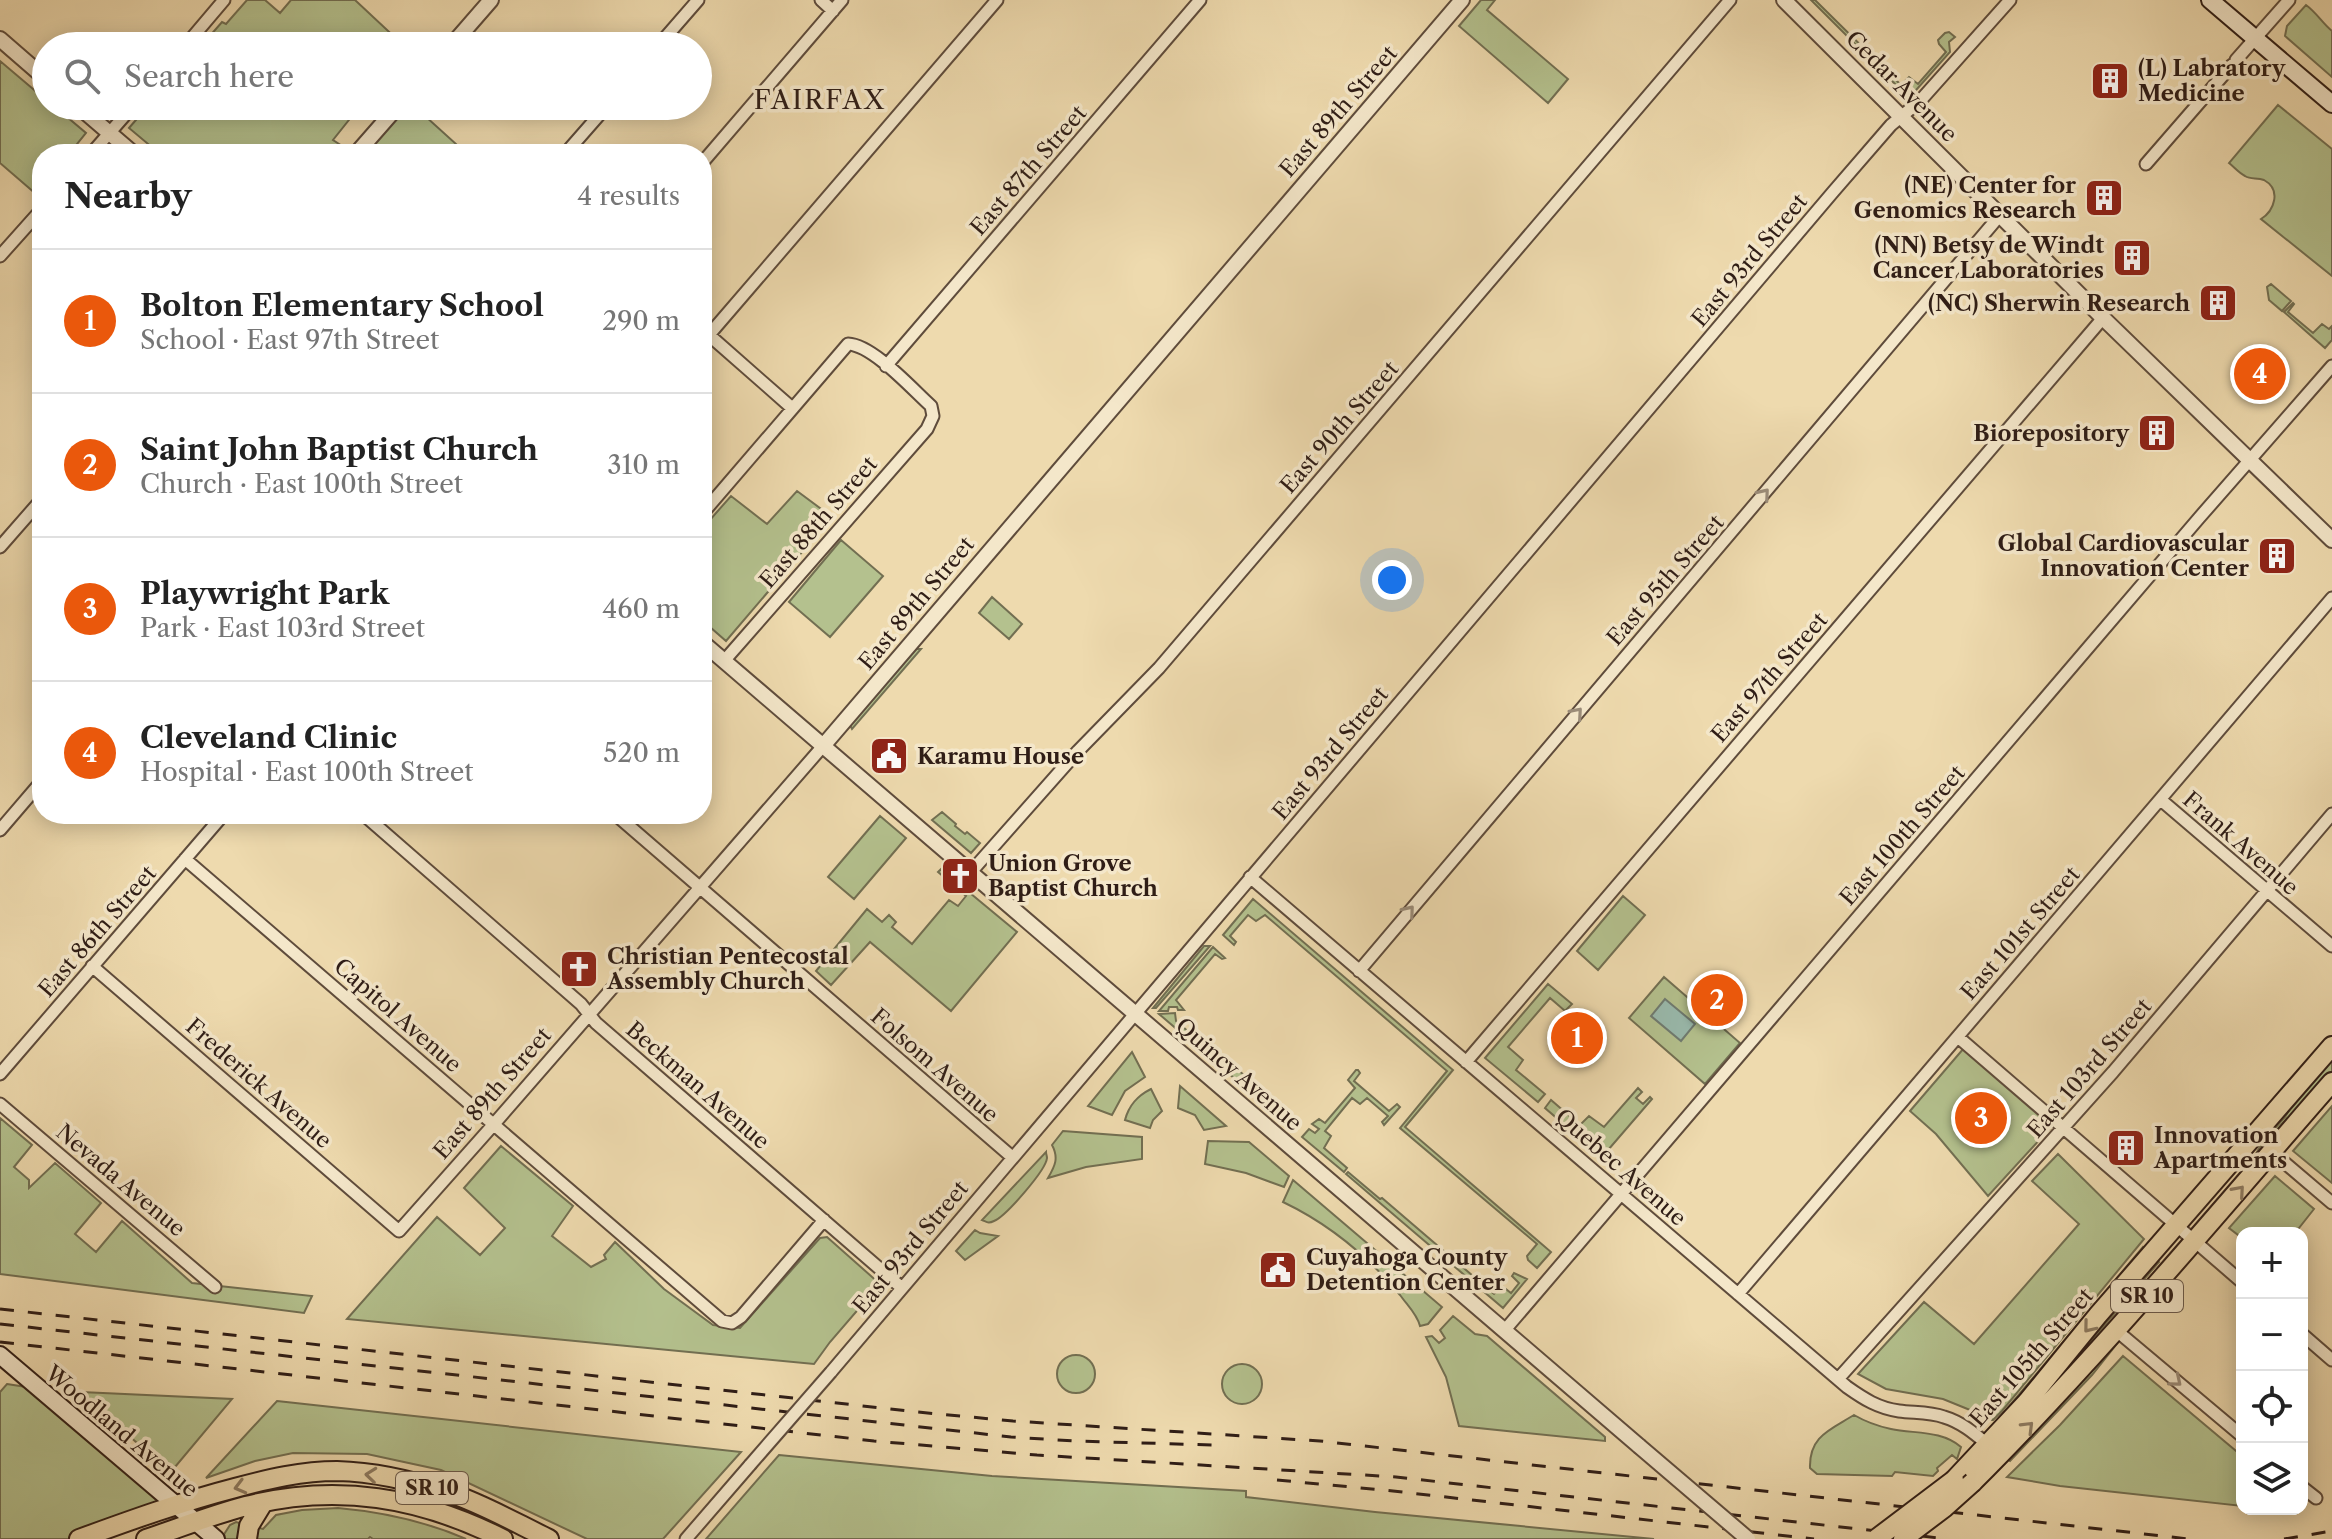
<!DOCTYPE html>
<html lang="en">
<head>
<meta charset="utf-8">
<style>
	:root { --surface:#fff; --page:#f6f6f6; --text:#222; --muted:#767676; --line:#e0e0e0; --accent:#ea580c }
	body { margin:0; font-family:"Libre Caslon Text",serif; background:var(--page); color:var(--text) }
	.controls { position:absolute; right:24px; bottom:24px; display:grid; overflow:hidden; border-radius:16px; box-shadow:0 4px 20px #0003 }
	.controls button { width:72px; height:72px; display:grid; place-items:center; padding:0; border:0; border-bottom:2px solid var(--line); background:var(--surface); color:var(--text); font:40px sans-serif }
	.you { position:absolute; left:1392px; top:580px; width:28px; height:28px; margin:-20px; border:6px solid #fff; border-radius:50%; background:#1a73e8; box-shadow:0 0 0 12px #1a73e833 }
	.badge { display:grid; place-items:center; width:52px; height:52px; border-radius:50%; background:var(--accent); color:#fff; font-size:26px; font-weight:700 }
	.pin { position:absolute; translate:-50% -50%; border:4px solid #fff; box-shadow:0 2px 8px #0006 }
	.list { margin:0; padding:0; list-style:none }
	h2 { display:flex; justify-content:space-between; align-items:center; height:104px; margin:0; padding:0 32px; font-size:34px }
	h2 small { font-size:26px; font-weight:400; color:var(--muted) }
	.list li { display:grid; grid-template-columns:52px 1fr auto; gap:24px; align-items:center; box-sizing:border-box; height:144px; padding:0 32px; border-top:2px solid var(--line) }
	.list b { display:block; font-size:30px; white-space:nowrap }
	.list p { margin:0; font-size:26px; white-space:nowrap; color:var(--muted) }
	.list em { font-size:26px; font-style:normal; color:var(--muted) }
	.icon { flex:none; width:44px; height:44px; fill:none; stroke:currentColor; stroke-width:2; stroke-linecap:round; stroke-linejoin:round }
	.map { position:relative; flex:none; width:2332px; height:1539px; overflow:hidden }
	.search { position:absolute; background:var(--surface); box-shadow:0 4px 20px #0003; left:32px; top:32px; width:680px; height:88px; display:flex; align-items:center; gap:20px; box-sizing:border-box; padding:0 28px; border-radius:44px; color:var(--muted); font-size:30px }
	.panel { position:absolute; background:var(--surface); box-shadow:0 4px 20px #0003; left:32px; top:144px; width:680px; height:680px; border-radius:32px }
	.map>svg:first-child { display:block }
</style>
</head>
<body>
<div class="map">
<svg width="2332" height="1539" viewBox="0 0 2332 1539">
	<rect width="100%" height="100%" fill="#eedaae"/>
	<filter id="stains"><feTurbulence type="fractalNoise" baseFrequency=".0025" numOctaves="4"/><feColorMatrix values="0 0 0 0 .2 0 0 0 0 .09 0 0 0 0 .02 0 0 0 .5 -.17"/></filter>
	<radialGradient id="worn" r=".72"><stop offset=".6" stop-color="#630" stop-opacity="0"/><stop offset="1" stop-color="#630" stop-opacity=".3"/></radialGradient>
	<path fill="#b4c18e" stroke="#726f52" stroke-width="2" d="M247,0H265L280,13L291,0H355L401,43L402,46H201L222,22L226,24Z
		M1481,0H1495L1487,10L1568,79L1548,103L1459,26Z
		M1811,0H1815L1901,85L1909,77L1918,84L1946,52L1939,44L1938,40L1945,33L1949,32L1955,37L1949,42L1950,52L1909,98Z
		M2306,5C2317,13 2322,23 2332,31V77L2285,36L2287,26Z
		M0,61L46,100V106H54L86,133L69,154H42V186L36,194L0,163Z
		M2278,105L2332,149V276L2261,219C2274,211 2282,190 2264,180C2257,177 2251,180 2245,176C2239,173 2234,167 2229,163Z
		M148,106H360L333,140L342,146L335,154H160L129,128Z
		M405,106H414L456,144L447,154H366Z
		M2271,284L2291,301L2282,311L2269,300L2267,287Z
		M2293,303L2294,304L2288,312L2313,333L2322,324L2329,329L2332,326V340L2325,348L2284,312Z
		M797,491L832,517L726,641L702,620V529L731,496L767,524Z
		M841,540L883,576L830,637L789,602Z
		M992,597L1022,624L1009,639L979,613Z
		M916,649H921L852,729L850,725Z
		M942,812L956,824L955,826L965,834L967,832L980,843L971,853L932,820Z
		M880,816L906,838L854,899L828,877Z
		M941,869L1017,932L951,1011L870,942L831,985L816,971L867,909L882,922L889,915L896,922L892,927L912,944L949,900L958,906L966,896L938,872Z
		M1623,896L1645,915L1598,970L1577,951Z
		M1253,899L1453,1070L1405,1127L1551,1252L1537,1268L1528,1260L1527,1256L1537,1244L1400,1128L1447,1071L1265,915L1256,921L1248,915L1230,936L1236,942L1234,945L1223,935Z
		M1204,946H1210L1156,1008H1153Z
		M1213,947L1225,958L1222,959L1215,954L1176,1000L1184,1010H1178L1177,1007H1169L1168,1011H1159Z
		M1664,977L1740,1043L1705,1084L1629,1018Z
		M1548,984L1572,1004L1565,1011L1550,998L1508,1047L1523,1060L1516,1070L1545,1094L1538,1102L1485,1058Z
		M1175,1013L1176,1021L1227,1065L1230,1063L1274,1101L1269,1108L1159,1014Z
		M1964,1048L2053,1125L1988,1196L1936,1134L1910,1111Z
		M1132,1052L1145,1077L1125,1091L1112,1115L1088,1106Z
		M2332,1055V1071L2249,1166L2262,1143L2285,1117L2298,1095Z
		M1356,1070H1358L1360,1073L1354,1081L1389,1111L1397,1104L1400,1107L1384,1125L1382,1122L1388,1116L1367,1098L1360,1104L1352,1098L1325,1131L1331,1136L1324,1148L1347,1168L1344,1172L1302,1137L1309,1129L1315,1133L1319,1129L1312,1124L1319,1119L1325,1123L1355,1088L1348,1080Z
		M1180,1086L1226,1126L1204,1130L1195,1115L1178,1108Z
		M1638,1088L1642,1092L1636,1098L1643,1104L1650,1097L1652,1099L1602,1157L1545,1108L1551,1100L1580,1125L1589,1116L1604,1127Z
		M1151,1089L1162,1111L1153,1120L1150,1128L1125,1120C1129,1105 1137,1096 1151,1089Z
		M2332,1106V1183L2293,1151Z
		M0,1118L32,1145L14,1167L29,1180V1188L55,1163L101,1203L75,1234L96,1252L122,1221L192,1283L312,1296L304,1313L0,1274Z
		M1063,1131L1142,1137V1159L1086,1167L1048,1178C1055,1166 1059,1158 1052,1145Z
		M1208,1141L1249,1142L1289,1176L1284,1187L1246,1173L1205,1164Z
		M501,1146L573,1206L552,1236L591,1267L606,1259L604,1255L615,1242L664,1289L713,1325L740,1328L820,1238L827,1237L880,1284L830,1342L814,1364L347,1319L437,1217L480,1255L505,1228L464,1188Z
		M1046,1152C1046,1154 1047,1156 1047,1158C1046,1170 1006,1216 994,1221C988,1224 987,1222 982,1220Z
		M2058,1154L2144,1239L2002,1411L1993,1420H1987L1970,1410L1943,1399L1886,1389L1858,1374L1924,1302L1974,1344L2079,1224L2032,1181Z
		M1348,1172L1380,1199L1382,1198L1494,1294L1502,1286L1511,1293L1519,1283L1512,1276L1514,1273L1527,1279L1503,1308L1346,1174Z
		M2275,1176L2314,1209L2295,1233H2242V1238L2229,1228Z
		M1293,1180L1442,1307L1428,1324L1420,1326C1417,1314 1407,1305 1400,1295C1367,1255 1329,1224 1283,1202Z
		M975,1230L980,1233L998,1236L965,1260L956,1251Z
		M2143,1247L2146,1250L1996,1425L1995,1423Z
		M2156,1259L2159,1262L2094,1337L2080,1362L2014,1427Z
		M1453,1316L1475,1334L1487,1336L1605,1437V1441L1459,1426L1446,1377L1426,1337L1432,1336L1439,1343L1445,1338L1440,1330Z
		M2116,1345L2092,1375L2010,1461L2007,1459L2111,1347Z
		M1057 1374a19 19 0 1 1 38 0a19 19 0 1 1-38 0Z
		M2123,1356L2242,1456V1506L2060,1486L2007,1477L2060,1425Z
		M1222 1384a20 20 0 1 1 40 0a20 20 0 1 1-40 0Z
		M7,1384L39,1389L174,1504L79,1539H0V1392Z
		M81,1392L232,1399L170,1473Z
		M277,1401L741,1452L663,1539H587L441,1470L367,1454L293,1453L255,1461L206,1478Z
		M1854,1415C1866,1422 1877,1426 1891,1429C1915,1434 1941,1430 1961,1447L1957,1459L1952,1455L1937,1468L1938,1471L1933,1476L1895,1472L1892,1476L1817,1474L1810,1468C1809,1436 1830,1430 1854,1415Z
		M779,1455L992,1476L1246,1491V1497L1375,1512L1654,1539H706Z
		M338,1508C383,1512 425,1521 466,1539H373L370,1537L368,1539H221L230,1525L236,1522L263,1529L276,1515L302,1510Z"/>
	<path fill="#99baad" stroke="#6f7b71" stroke-width="2" d="M1665,999L1695,1024L1681,1041L1651,1016Z"/>
	<g fill="none" stroke-linecap="round" stroke-linejoin="round">
		<defs>
			<path id="minor" d="M821,0L833,11
				M185,46L224,0
				M658,46L698,0
				M2236,60L2289,0
				M91,154L133,106
				M565,154L607,106
				M702,163L842,0
				M2146,164L2232,65
				M0,256L42,209
				M709,335L792,408
				M702,343L997,0
				M886,366L1200,0
				M702,514L848,344C873,345 912,389 931,406L933,416L927,429L724,661
				M0,547L42,499
				M2161,800L2332,946
				M363,814L581,1004L596,1023L902,1288
				M615,814L1012,1157
				M0,830L42,781
				M185,859L722,1321L732,1323L741,1317L824,1220
				M970,873L1078,751L1159,668L1730,0
				M1250,877L1847,1387C1864,1399 1878,1408 1899,1411C1914,1413 1930,1412 1944,1417C1961,1422 1974,1433 1987,1444
				M92,966L399,1231L494,1124L823,746
				M1359,971L2001,214
				M1958,1037L2242,1282
				M1466,1062L2103,318
				M0,1074L224,814
				M0,1104L215,1287
				M2272,1152L2332,1203
				M1738,1294L2332,598
				M1504,1331L2199,518L2332,366
				M2117,1331L2242,1436
				M2302,1334L2332,1360
				M831,1372L1833,192L1891,125L1920,101L2010,0
				M1838,1379L2113,1072L2332,814
				M2302,1487L2316,1498
				M686,1539L750,1465"/>
			<path id="tertiary" d="M1784,0L2103,318L2332,540
				M0,39L46,79
				M451,46L491,0
				M78,106L134,154
				M356,154L398,106
				M702,642L1639,1446
				M823,746L1462,0"/>
			<path id="secondary" d="M2210,0L2332,104
				M0,1355L216,1539"/>
			<path id="primary" d="M1954,1480L2027,1402L2098,1315L2332,1046
				M1973,1482C2100,1355 2214,1217 2332,1082
				M79,1539C131,1520 181,1502 235,1488C268,1479 302,1471 337,1471C375,1472 414,1481 450,1493C485,1505 516,1523 549,1539
				M146,1539C179,1528 212,1515 246,1506C337,1483 420,1497 503,1539
				M247,1539L249,1526L263,1503"/>
		</defs>
		<use href="#minor" stroke="#5f4c3c" stroke-width="15"/>
		<use href="#tertiary" stroke="#5f4c3c" stroke-width="18"/>
		<use href="#secondary" stroke="#2f1d16" stroke-width="20"/>
		<use href="#primary" stroke="#2f1d16" stroke-width="22"/>
		<use href="#minor" stroke="#f4e7ca" stroke-width="11"/>
		<use href="#tertiary" stroke="#f4e7ca" stroke-width="14"/>
		<use href="#secondary" stroke="#f4e7ca" stroke-width="16"/>
		<use href="#primary" stroke="#eedaae" stroke-width="18"/>
		<path stroke="#2f1d16" stroke-width="3" stroke-dasharray="14 14" stroke-linecap="butt" d="M0,1309L917,1412L1013,1421L1320,1441L2189,1539
			M0,1324L1011,1437L1074,1441L1214,1445
			M0,1342L874,1441L1037,1455L1396,1477L1948,1539
			M1277,1480L1393,1491L1814,1539
			M2284,1539L2332,1531"/>
		<defs>
			<path id="minor-bridge" d="M750,1465L831,1372"/>
			<path id="tertiary-bridge" d="M1639,1446L1748,1539"/>
			<path id="primary-bridge" d="M1876,1539L1954,1480
				M1903,1539L1944,1508L1973,1482"/>
		</defs>
		<use href="#minor-bridge" stroke="#5f4c3c" stroke-width="15" stroke-linecap="butt"/>
		<use href="#tertiary-bridge" stroke="#5f4c3c" stroke-width="18" stroke-linecap="butt"/>
		<use href="#primary-bridge" stroke="#2f1d16" stroke-width="22" stroke-linecap="butt"/>
		<use href="#minor-bridge" stroke="#f4e7ca" stroke-width="11"/>
		<use href="#tertiary-bridge" stroke="#f4e7ca" stroke-width="14"/>
		<use href="#primary-bridge" stroke="#eedaae" stroke-width="18"/>
	</g>
	<defs><path id="oneway-chevron" d="M-2-3.5L2.5 0L-2 3.5" fill="none" stroke-width="1.6" stroke-linecap="round" stroke-linejoin="round" transform="scale(2)"/></defs>
	<g stroke="#9b8c79">
		<use href="#oneway-chevron" transform="translate(1764 494) rotate(-50)"/>
		<use href="#oneway-chevron" transform="translate(1577 713) rotate(-49)"/>
		<use href="#oneway-chevron" transform="translate(1409 911) rotate(-50)"/>
		<use href="#oneway-chevron" transform="translate(2176 1381) rotate(40)"/>
	</g>
	<g stroke="#8e7c62">
		<use href="#oneway-chevron" transform="translate(2239 1191) rotate(-49)"/>
		<use href="#oneway-chevron" transform="translate(2089 1327) rotate(129)"/>
		<use href="#oneway-chevron" transform="translate(2028 1427) rotate(-45)"/>
		<use href="#oneway-chevron" transform="translate(371 1475) rotate(-174)"/>
		<use href="#oneway-chevron" transform="translate(240 1487) rotate(165)"/>
	</g>
	<defs>
		<symbol id="building-square" viewBox="-11 -11 22 22"><rect x="-9" y="-9" width="18" height="18" rx="4" fill="#8f2418" stroke="#f4e7ca"/><path d="M-4-6H4V6H1V3H-1V6H-4ZM-2.5-4.3h1.7v1.8h-1.7ZM.8-4.3h1.7v1.8H.8ZM-2.5-1h1.7V.8h-1.7ZM.8-1h1.7V.8H.8Z" fill="#fff"/></symbol>
		<symbol id="civic-square" viewBox="-11 -11 22 22"><rect x="-9" y="-9" width="18" height="18" rx="4" fill="#8f2418" stroke="#f4e7ca"/><path d="M-.6-6.5H3V-4.5H.6V-3L4-1V1h2V6H-6V1h2V-1L-.6-3ZM-1.2 2.5V6h2.4V2.5Z" fill="#fff"/></symbol>
		<symbol id="church-square" viewBox="-11 -11 22 22"><rect x="-9" y="-9" width="18" height="18" rx="4" fill="#8f2418" stroke="#f4e7ca"/><path d="M-1.2-6h2.4v3.5h3.3v2.4h-3.3V6h-2.4V-.1h-3.3v-2.4h3.3Z" fill="#fff"/></symbol>
	</defs>
	<g fill-rule="evenodd">
		<use href="#building-square" x="2088" y="59" width="44" height="44"/>
		<use href="#building-square" x="2082" y="176" width="44" height="44"/>
		<use href="#building-square" x="2110" y="236" width="44" height="44"/>
		<use href="#building-square" x="2196" y="281" width="44" height="44"/>
		<use href="#building-square" x="2135" y="411" width="44" height="44"/>
		<use href="#building-square" x="2255" y="534" width="44" height="44"/>
		<use href="#civic-square" x="867" y="734" width="44" height="44"/>
		<use href="#church-square" x="938" y="854" width="44" height="44"/>
		<use href="#church-square" x="557" y="947" width="44" height="44"/>
		<use href="#building-square" x="2104" y="1126" width="44" height="44"/>
		<use href="#civic-square" x="1256" y="1248" width="44" height="44"/>
	</g>
	<g text-anchor="middle" stroke-width="7" stroke-linejoin="round" paint-order="stroke">
		<g fill="#f4e7ca" stroke="#6a5a4c" stroke-width="2">
			<rect x="2111" y="1280" width="72" height="32" rx="6"/>
			<rect x="396" y="1472" width="72" height="32" rx="6"/>
		</g>
		<g font-size="20" font-weight="bold" fill="#2f1d16">
			<text x="2147" y="1303">SR 10</text>
			<text x="432" y="1495">SR 10</text>
		</g>
		<g font-size="22" font-weight="bold" fill="#2f1d16" stroke="#f4e7ca" text-anchor="start">
			<text x="2138" y="76">(L) Labratory<tspan x="2138" dy="25">Medicine</tspan></text>
			<text x="2076" y="193" text-anchor="end">(NE) Center for<tspan x="2076" dy="25">Genomics Research</tspan></text>
			<text x="2104" y="253" text-anchor="end">(NN) Betsy de Windt<tspan x="2104" dy="25">Cancer Laboratories</tspan></text>
			<text x="2190" y="311" text-anchor="end">(NC) Sherwin Research</text>
			<text x="2129" y="441" text-anchor="end">Biorepository</text>
			<text x="2249" y="551" text-anchor="end">Global Cardiovascular<tspan x="2249" dy="25">Innovation Center</tspan></text>
			<text x="917" y="764">Karamu House</text>
			<text x="988" y="871">Union Grove<tspan x="988" dy="25">Baptist Church</tspan></text>
			<text x="607" y="964">Christian Pentecostal<tspan x="607" dy="25">Assembly Church</tspan></text>
			<text x="2154" y="1143">Innovation<tspan x="2154" dy="25">Apartments</tspan></text>
			<text x="1306" y="1265">Cuyahoga County<tspan x="1306" dy="25">Detention Center</tspan></text>
		</g>
		<g font-size="22" fill="#2f1d16" stroke="#f4e7ca">
			<text transform="translate(1902 86) rotate(45)" y="8">Cedar Avenue</text>
			<text transform="translate(1338 111) rotate(-49)" y="8">East 89th Street</text>
			<text transform="translate(1028 170) rotate(-49)" y="8">East 87th Street</text>
			<text transform="translate(1749 260) rotate(-50)" y="8">East 93rd Street</text>
			<text transform="translate(1339 427) rotate(-49)" y="8">East 90th Street</text>
			<text transform="translate(818 522) rotate(-49)" y="8">East 88th Street</text>
			<text transform="translate(1665 580) rotate(-49)" y="8">East 95th Street</text>
			<text transform="translate(916 603) rotate(-50)" y="8">East 89th Street</text>
			<text transform="translate(1769 677) rotate(-49)" y="8">East 97th Street</text>
			<text transform="translate(1330 753) rotate(-50)" y="8">East 93rd Street</text>
			<text transform="translate(1902 835) rotate(-49)" y="8">East 100th Street</text>
			<text transform="translate(2241 843) rotate(41)" y="8">Frank Avenue</text>
			<text transform="translate(97 931) rotate(-49)" y="8">East 86th Street</text>
			<text transform="translate(2020 933) rotate(-49)" y="8">East 101st Street</text>
			<text transform="translate(398 1015) rotate(41)" y="8">Capitol Avenue</text>
			<text transform="translate(935 1065) rotate(41)" y="8">Folsom Avenue</text>
			<text transform="translate(2089 1068) rotate(-49)" y="8">East 103rd Street</text>
			<text transform="translate(1239 1074) rotate(41)" y="8">Quincy Avenue</text>
			<text transform="translate(259 1083) rotate(41)" y="8">Frederick Avenue</text>
			<text transform="translate(698 1085) rotate(41)" y="8">Beckman Avenue</text>
			<text transform="translate(492 1093) rotate(-49)" y="8">East 89th Street</text>
			<text transform="translate(1621 1167) rotate(41)" y="8">Quebec Avenue</text>
			<text transform="translate(121 1180) rotate(40)" y="8">Nevada Avenue</text>
			<text transform="translate(910 1247) rotate(-50)" y="8">East 93rd Street</text>
			<text transform="translate(2031 1357) rotate(-49)" y="8">East 105th Street</text>
			<text transform="translate(122 1431) rotate(40)" y="8">Woodland Avenue</text>
		</g>
		<g font-size="26" letter-spacing="2" fill="#2f1d16" stroke="#f4e7ca">
			<text x="820" y="109">FAIRFAX</text>
		</g>
	</g>
	<rect width="100%" height="100%" filter="url(#stains)"/>
	<rect width="100%" height="100%" fill="url(#worn)"/>
</svg>
<div class="controls">
<button>+</button>
<button>−</button>
<button><svg class="icon" aria-label="locate" viewBox="0 0 24 24"><circle cx="12" cy="12" r="6"/><path d="M12 2v4M12 18v4M2 12h4M18 12h4"/></svg></button>
<button><svg class="icon" aria-label="layers" viewBox="0 0 24 24"><path d="M12 4l9 5-9 5-9-5zM3 14l9 5 9-5"/></svg></button>
</div>
<div class="you"></div>
<div class="pin badge" style="left:1577px;top:1038px">1</div>
<div class="pin badge" style="left:1717px;top:1000px">2</div>
<div class="pin badge" style="left:1981px;top:1118px">3</div>
<div class="pin badge" style="left:2260px;top:374px">4</div>
<div class="search"><svg class="icon" aria-label="search" viewBox="0 0 24 24"><circle cx="10" cy="10" r="6"/><path d="M15 15l6 6"/></svg>Search here</div>
<section class="panel">
<h2>Nearby<small>4 results</small></h2>
<ul class="list">
<li><span class="badge">1</span><div><b>Bolton Elementary School</b><p>School · East 97th Street</p></div><em>290 m</em></li>
<li><span class="badge">2</span><div><b>Saint John Baptist Church</b><p>Church · East 100th Street</p></div><em>310 m</em></li>
<li><span class="badge">3</span><div><b>Playwright Park</b><p>Park · East 103rd Street</p></div><em>460 m</em></li>
<li><span class="badge">4</span><div><b>Cleveland Clinic</b><p>Hospital · East 100th Street</p></div><em>520 m</em></li>
</ul>
</section>
</div>
</body>
</html>
